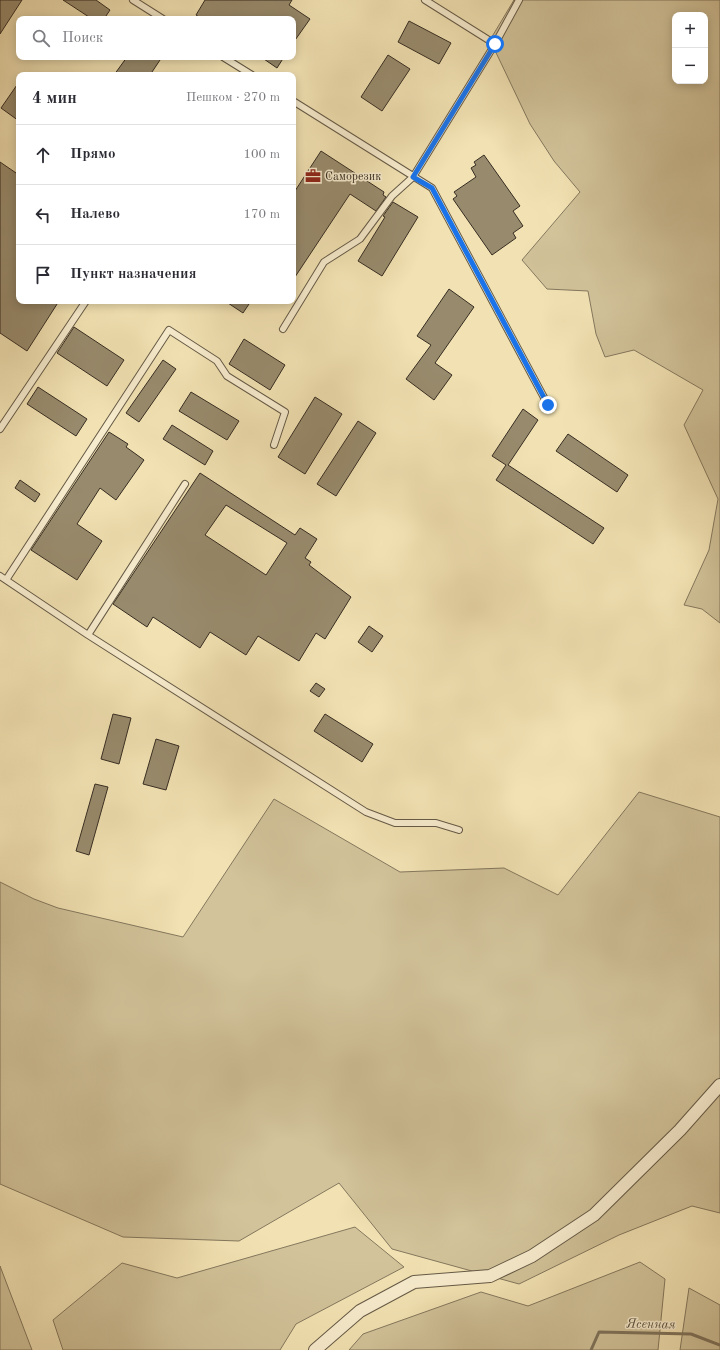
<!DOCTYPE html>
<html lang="ru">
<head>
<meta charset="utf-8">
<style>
	:root { --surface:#fff; --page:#f7f7f7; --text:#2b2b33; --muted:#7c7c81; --line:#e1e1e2 }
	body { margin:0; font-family:"Old Standard TT",serif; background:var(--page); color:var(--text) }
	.controls { position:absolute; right:12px; top:12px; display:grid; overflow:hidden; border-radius:8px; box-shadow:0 2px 10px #0003 }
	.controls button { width:36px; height:36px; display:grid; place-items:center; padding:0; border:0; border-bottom:1px solid var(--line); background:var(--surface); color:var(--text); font:20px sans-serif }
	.stop { position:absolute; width:12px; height:12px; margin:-9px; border:3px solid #1a73e8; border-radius:50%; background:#fff }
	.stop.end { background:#1a73e8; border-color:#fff; box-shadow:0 1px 4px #0008 }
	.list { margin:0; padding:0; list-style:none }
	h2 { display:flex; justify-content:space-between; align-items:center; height:52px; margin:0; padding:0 16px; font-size:17px }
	h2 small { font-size:13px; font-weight:400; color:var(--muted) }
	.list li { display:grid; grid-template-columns:26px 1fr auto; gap:12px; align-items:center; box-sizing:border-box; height:60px; padding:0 16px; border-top:1px solid var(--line) }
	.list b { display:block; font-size:15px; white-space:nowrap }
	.list em { font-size:13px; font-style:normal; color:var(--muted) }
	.icon { flex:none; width:22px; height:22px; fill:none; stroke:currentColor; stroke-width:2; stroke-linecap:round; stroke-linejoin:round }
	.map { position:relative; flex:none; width:720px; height:1350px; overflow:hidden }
	.search { position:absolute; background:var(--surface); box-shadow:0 2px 10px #0003; left:16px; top:16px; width:280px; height:44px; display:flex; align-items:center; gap:10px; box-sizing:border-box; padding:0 14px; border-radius:8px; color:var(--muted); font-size:15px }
	.panel { position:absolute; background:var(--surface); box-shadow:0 2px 10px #0003; left:16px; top:72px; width:280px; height:232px; border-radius:8px }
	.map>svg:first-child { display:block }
</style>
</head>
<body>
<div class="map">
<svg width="720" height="1350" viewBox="0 0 720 1350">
	<rect width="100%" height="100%" fill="#f2e2b3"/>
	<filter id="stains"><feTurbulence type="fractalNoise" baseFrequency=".005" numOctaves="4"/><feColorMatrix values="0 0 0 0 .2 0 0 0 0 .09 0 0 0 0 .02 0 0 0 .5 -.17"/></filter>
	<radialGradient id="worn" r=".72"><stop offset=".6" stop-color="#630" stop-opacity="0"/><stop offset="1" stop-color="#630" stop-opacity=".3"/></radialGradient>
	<path fill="#d2c39a" stroke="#84785e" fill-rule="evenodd" d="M514,0H720V623L702,609L684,605L709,550L718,499L684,425L703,390L634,350L605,357L596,334L588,291L547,289L522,260L580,192L554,161L530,124L490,40ZM675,15H705V81H675Z
		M639,792L720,817V1213L692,1206L619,1235L519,1284L392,1249L339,1183L239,1241L123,1237L0,1184V882L34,899L58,908L183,937L274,799L400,872L504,868L558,895Z
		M355,1227L404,1267L296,1324L280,1350H63L53,1320L122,1263L177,1278Z
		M640,1262L665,1279L658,1350H349L363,1334L481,1292L528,1306Z
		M0,1266L32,1350H0Z
		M689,1288L720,1305V1350H680Z"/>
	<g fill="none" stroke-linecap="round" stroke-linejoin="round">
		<path stroke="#80745c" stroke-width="3" d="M591,1350L599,1332L691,1334L720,1345"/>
	</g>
	<path fill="#988b6d" stroke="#362d22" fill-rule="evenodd" d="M0,0H22L0,34Z
		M63,0H96L110,10L104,19H92Z
		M205,0H292L289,5L310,19L293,43V19H202L196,15Z
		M409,21L451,43L439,64L398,42Z
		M388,55L410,69L382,111L361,97Z
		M127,57H162L150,75H114Z
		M261,57H284L277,68Z
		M19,82V121L1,108Z
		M321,151L384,192L383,195L386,197L376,211L350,194L293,280V194Z
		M484,155L520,206L513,211L523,226L513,233L516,238L492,255L453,199L457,196L454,192L476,177L471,168L476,165L474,162Z
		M0,162L19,175V301H59L27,351L0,333Z
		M393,202L418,217L382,276L358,261L385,217L383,216Z
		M449,289L474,307L435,363L452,375L434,400L406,379L431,345L417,336Z
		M225,301H251L243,313Z
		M74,327L124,360L107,386L57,353Z
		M244,339L285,365L270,390L229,364Z
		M163,360L176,369L139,422L126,413Z
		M38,387L87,419L76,436L27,404Z
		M191,392L239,421L227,440L179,411Z
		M315,397L342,414L305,474L278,457Z
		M523,409L538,420L508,465L604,528L593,544L496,480L506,465L492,456Z
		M358,421L376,433L336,496L317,484Z
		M172,425L213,451L205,465L163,439Z
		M109,432L128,444L126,447L144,460L116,500L100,488L77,524L102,541L77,580L31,550Z
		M568,434L628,475L617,492L556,451Z
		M200,473L295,535L300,528L317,539L305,558L311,562L309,565L351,597L325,639L316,633L299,661L258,636L246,655L210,632L200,648L153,617L147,627L113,604ZM226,505L287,543L266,575L205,535Z
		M20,480L40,494L35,502L15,488Z
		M369,626L383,636L372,652L358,642Z
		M316,683L325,689L319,697L310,691Z
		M113,714L131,718L119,764L101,759Z
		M325,714L373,744L362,762L314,731Z
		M156,739L179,746L166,790L143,784Z
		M95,784L108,787L89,855L76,851Z"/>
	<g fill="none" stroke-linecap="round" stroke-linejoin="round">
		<defs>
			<path id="lane" d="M133,0L163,19
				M495,44L519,0
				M223,57L252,75
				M293,101L432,188L548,405
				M283,329L324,262L360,239L392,196L413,177L495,44L425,0
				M0,429L86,301
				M0,576L88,635L366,812L395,823H436L459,830
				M6,580L169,330L217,361L227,376L285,412L274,445
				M88,635L185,484"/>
			<path id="street" d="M315,1350L360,1311L414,1282L490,1276L532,1256L594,1215L680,1130L720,1085"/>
		</defs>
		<use href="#lane" stroke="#655a46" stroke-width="8"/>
		<use href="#street" stroke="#655a46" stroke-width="14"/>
		<use href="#lane" stroke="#f7ecce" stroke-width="6"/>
		<use href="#street" stroke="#f7ecce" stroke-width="12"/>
	</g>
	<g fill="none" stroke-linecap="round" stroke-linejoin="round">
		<path stroke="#1a73e8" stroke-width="5" d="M495,44L413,177L432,188L548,405"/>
	</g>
	<defs>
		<symbol id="office-bare" viewBox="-9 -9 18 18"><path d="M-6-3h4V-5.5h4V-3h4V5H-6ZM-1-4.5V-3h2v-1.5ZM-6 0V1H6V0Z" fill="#8f2418" stroke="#f7ecce" stroke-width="2.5" paint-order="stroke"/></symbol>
	</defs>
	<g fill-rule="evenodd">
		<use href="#office-bare" x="302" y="165" width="22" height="22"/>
	</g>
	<g text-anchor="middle" stroke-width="3" stroke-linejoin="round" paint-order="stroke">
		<g font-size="12" fill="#362d22" stroke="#f7ecce" text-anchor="start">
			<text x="325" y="180">Саморезик</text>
		</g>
		<g font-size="13" font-style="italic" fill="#5b513f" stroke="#f7ecce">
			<text transform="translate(651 1323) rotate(1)" y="5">Ясенная</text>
		</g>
	</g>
	<rect width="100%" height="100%" filter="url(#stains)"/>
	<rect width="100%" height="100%" fill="url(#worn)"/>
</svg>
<div class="controls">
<button>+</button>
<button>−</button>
</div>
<div class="stop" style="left:495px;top:44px"></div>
<div class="stop end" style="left:548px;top:405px"></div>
<div class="search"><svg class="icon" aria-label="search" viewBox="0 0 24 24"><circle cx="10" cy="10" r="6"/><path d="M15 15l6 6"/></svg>Поиск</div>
<section class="panel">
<h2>4 мин<small>Пешком · 270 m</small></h2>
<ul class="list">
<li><svg class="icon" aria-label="ahead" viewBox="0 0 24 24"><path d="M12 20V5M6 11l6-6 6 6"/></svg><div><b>Прямо</b></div><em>100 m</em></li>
<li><svg class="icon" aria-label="left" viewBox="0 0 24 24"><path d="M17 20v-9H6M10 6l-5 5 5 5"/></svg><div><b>Налево</b></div><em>170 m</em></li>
<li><svg class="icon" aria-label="arrive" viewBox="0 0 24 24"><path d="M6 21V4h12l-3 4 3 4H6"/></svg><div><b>Пункт назначения</b></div></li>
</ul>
</section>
</div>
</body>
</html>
